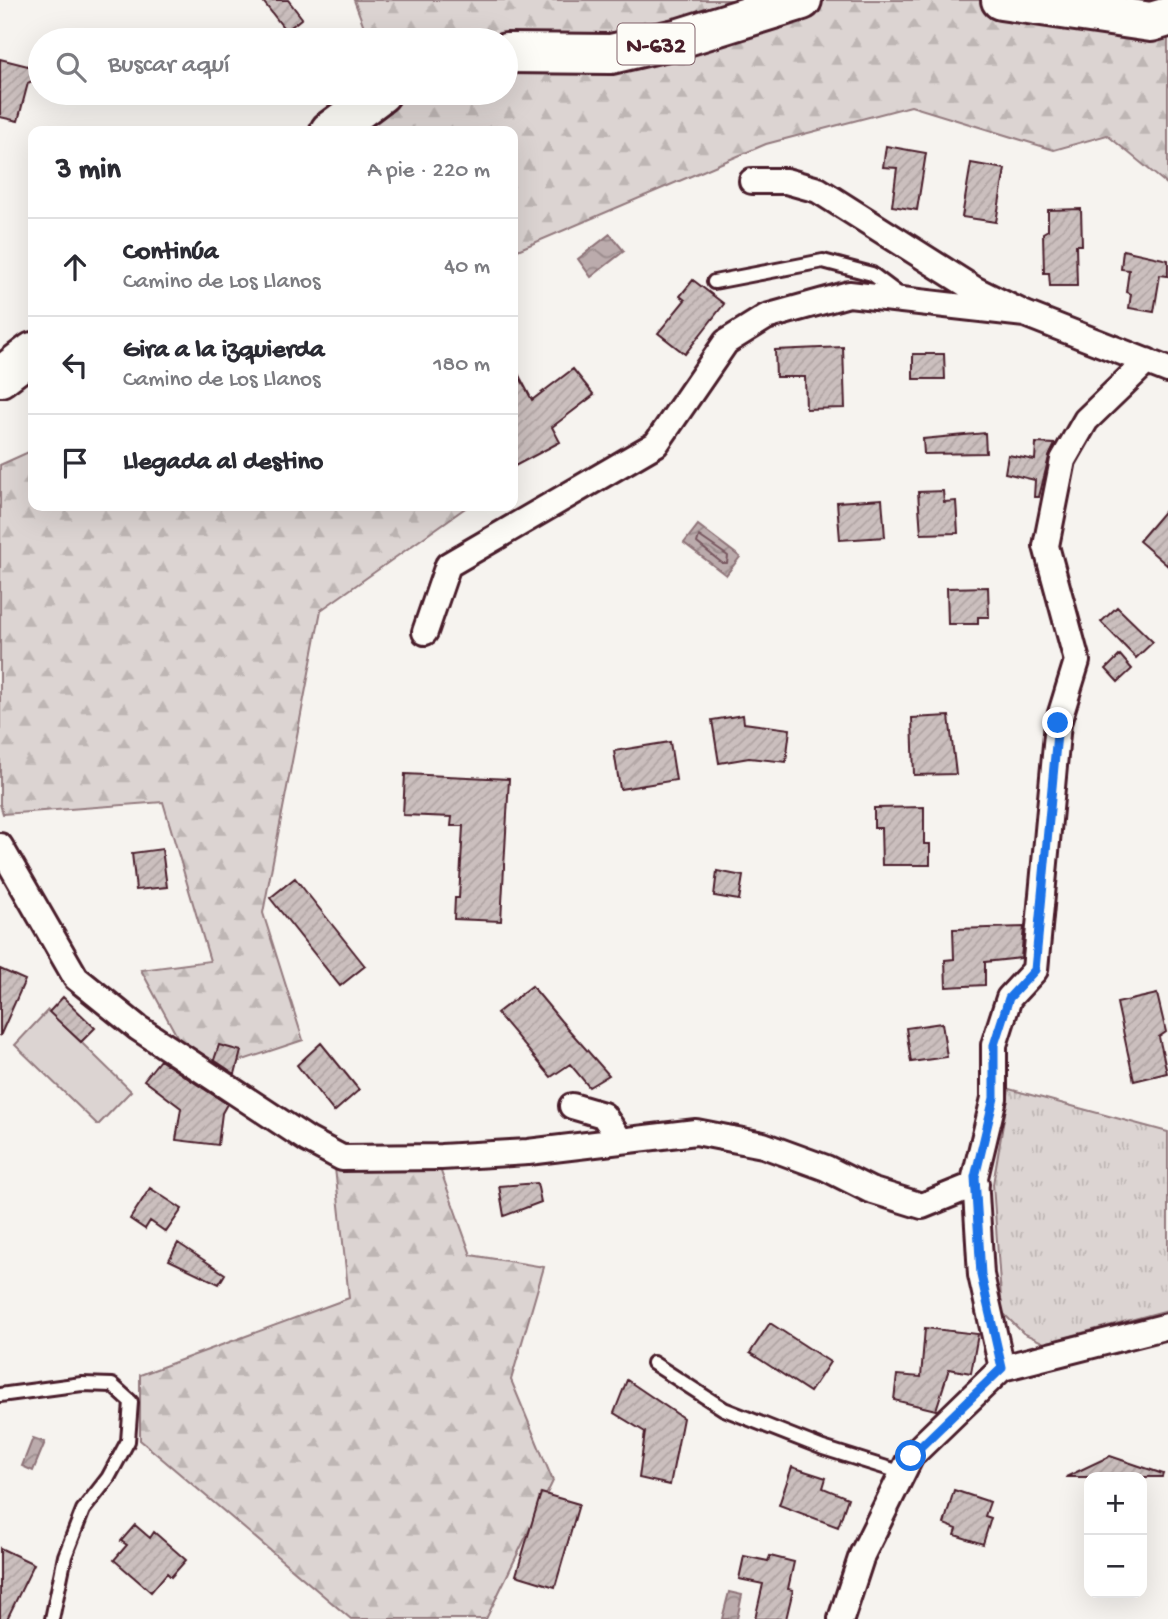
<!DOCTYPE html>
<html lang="es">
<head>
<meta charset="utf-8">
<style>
	:root { --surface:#fff; --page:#f7f7f7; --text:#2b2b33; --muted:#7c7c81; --line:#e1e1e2 }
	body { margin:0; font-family:"Gochi Hand",sans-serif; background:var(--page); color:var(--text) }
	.controls { position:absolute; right:21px; bottom:21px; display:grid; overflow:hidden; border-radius:14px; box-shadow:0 7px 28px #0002 }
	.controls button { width:63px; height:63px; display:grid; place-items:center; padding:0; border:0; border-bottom:2px solid var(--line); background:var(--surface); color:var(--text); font:35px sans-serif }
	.stop { position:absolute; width:21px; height:21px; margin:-16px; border:5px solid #1a73e8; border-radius:50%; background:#fff }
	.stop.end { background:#1a73e8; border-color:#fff; box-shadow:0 2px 7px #0008 }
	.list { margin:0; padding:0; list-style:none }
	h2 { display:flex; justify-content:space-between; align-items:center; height:91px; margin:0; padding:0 28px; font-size:30px }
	h2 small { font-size:23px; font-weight:400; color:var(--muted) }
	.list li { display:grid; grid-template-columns:46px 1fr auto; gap:21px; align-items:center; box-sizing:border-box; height:98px; padding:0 28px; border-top:2px solid var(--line) }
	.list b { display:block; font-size:26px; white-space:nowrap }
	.list p { margin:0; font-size:23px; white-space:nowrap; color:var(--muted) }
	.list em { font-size:23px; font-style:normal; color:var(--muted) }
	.icon { flex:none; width:38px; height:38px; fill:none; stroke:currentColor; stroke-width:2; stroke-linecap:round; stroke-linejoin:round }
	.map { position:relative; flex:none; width:1168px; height:1619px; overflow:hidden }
	.search { position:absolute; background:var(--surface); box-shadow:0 7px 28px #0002; left:28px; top:28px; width:490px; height:77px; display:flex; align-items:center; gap:18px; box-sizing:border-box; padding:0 24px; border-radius:38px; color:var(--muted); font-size:26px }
	.panel { position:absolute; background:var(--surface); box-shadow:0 7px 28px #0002; left:28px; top:126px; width:490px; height:385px; border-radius:14px }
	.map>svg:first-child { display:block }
</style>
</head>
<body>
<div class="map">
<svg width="1168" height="1619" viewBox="0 0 1168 1619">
	<defs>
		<pattern id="grass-tufts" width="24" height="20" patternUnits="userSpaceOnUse" patternTransform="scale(1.75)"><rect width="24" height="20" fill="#dcd4d2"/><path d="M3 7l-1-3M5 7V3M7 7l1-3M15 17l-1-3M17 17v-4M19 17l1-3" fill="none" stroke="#beb6b4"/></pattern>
		<pattern id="forest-firs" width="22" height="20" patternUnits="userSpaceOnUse" patternTransform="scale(1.75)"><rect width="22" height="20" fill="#dcd4d2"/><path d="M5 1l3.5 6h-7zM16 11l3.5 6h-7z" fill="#beb6b4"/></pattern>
		<pattern id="water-waves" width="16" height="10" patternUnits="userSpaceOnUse" patternTransform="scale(1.75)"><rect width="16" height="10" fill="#bbabac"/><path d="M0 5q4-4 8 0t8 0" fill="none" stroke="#9a8b8c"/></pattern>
		<pattern id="building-hatch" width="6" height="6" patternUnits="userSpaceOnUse" patternTransform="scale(1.75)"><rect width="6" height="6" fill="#cbbfbe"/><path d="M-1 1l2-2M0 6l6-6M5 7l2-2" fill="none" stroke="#b0a4a3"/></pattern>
	</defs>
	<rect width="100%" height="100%" fill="#f6f3ef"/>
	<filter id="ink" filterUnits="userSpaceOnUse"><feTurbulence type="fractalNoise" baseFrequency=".0143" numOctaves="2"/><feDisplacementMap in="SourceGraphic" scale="14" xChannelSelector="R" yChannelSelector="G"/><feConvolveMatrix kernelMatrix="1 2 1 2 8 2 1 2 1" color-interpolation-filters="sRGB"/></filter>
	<g filter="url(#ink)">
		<path fill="url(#grass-tufts)" stroke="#937a7e" stroke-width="2" d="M1009,1089L1168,1132V1310L1044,1343L1023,1333L1002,1312L993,1184Z"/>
		<path fill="url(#forest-firs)" stroke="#937a7e" stroke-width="2" d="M354,0H1168V185L1107,135L1054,150L911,106L766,144L513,252V131H357L389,93H506V40H369Z
			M33,450V506H468L321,610L263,913L303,1040L198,1075L141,970L210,961L163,802L3,814L0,804V465Z
			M439,1166L471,1255L544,1267L511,1380L553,1481L486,1619H351L140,1440V1375L349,1298L335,1168Z"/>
		<path fill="#dcd4d2" stroke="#937a7e" stroke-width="2" d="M48,1010L131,1091L98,1125L15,1045Z"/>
		<path fill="url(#water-waves)" stroke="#8e7378" stroke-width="2" d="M610,234L624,251L591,277L578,259Z
			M698,525L740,557L726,575L684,543Z
			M33,1438L45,1442L33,1471L22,1466Z
			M729,1592L742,1595L737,1619H722Z"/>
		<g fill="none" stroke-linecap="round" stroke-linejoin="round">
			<path stroke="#77575f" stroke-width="2" d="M699,536L728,556L727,563H722L697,543Z"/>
		</g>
		<path fill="url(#building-hatch)" stroke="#4a1f2b" stroke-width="2" d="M262,0H288L302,18L286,31Z
			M0,59L40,69V77L28,83L18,121L0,117Z
			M886,146L926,153L917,210L892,206L897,168L883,167Z
			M971,163L1005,169L996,222L962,217Z
			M1081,209L1082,245H1076L1077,286H1050L1049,273H1044L1043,233L1048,230V210Z
			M1123,250L1168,260V276L1160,275L1154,312L1129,308L1131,294L1126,292L1129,270L1121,269Z
			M693,280L724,304L685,354L658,333L685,300L680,296Z
			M843,347L845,408L806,409L805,377H776L775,350Z
			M913,354H944L945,379H913Z
			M513,364L532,400L573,369L594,395L552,427L560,442L513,467Z
			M985,433L986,453L924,454L923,439Z
			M1036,443L1055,444L1049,457L1039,497H1034L1035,480L1005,473L1008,455L1035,460Z
			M943,491L944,502L956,501L958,533L921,534L918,492Z
			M882,499L885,537L840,540L837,502Z
			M1168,507V566L1139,541Z
			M988,587L989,617H978V624H948L947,588Z
			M1117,607L1153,642L1136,658L1101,622Z
			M1120,655L1132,669L1118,682L1106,669Z
			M743,715L744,723L790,729L786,762L749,758L719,763L712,720Z
			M949,716L956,774L914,775L912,718Z
			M670,742L676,780L620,789L614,751Z
			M405,774L509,779L501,921L454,919L455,898H459L463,826H451L452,817L403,815Z
			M924,807V844H930V865H882L881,828H874V808Z
			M162,849L167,887L136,890L132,853Z
			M717,871L743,876L739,900L714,896Z
			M295,878L365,966L340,986L270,898Z
			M1024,927L1021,958L985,962V985L946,987L945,960L954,959L953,929Z
			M0,969L25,980L0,1036Z
			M532,986L561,1021L609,1075L589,1087L570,1064L551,1077L497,1013Z
			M1157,994L1166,1032L1159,1037L1167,1073L1134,1081L1117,1003Z
			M63,997L95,1028L81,1042L49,1012Z
			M942,1023L947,1057L911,1062L906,1028Z
			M321,1043L359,1090L334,1112L297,1065Z
			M219,1045L241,1051L235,1074L214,1060Z
			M160,1060L227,1104L222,1113L218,1145L176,1140L181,1108L144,1080Z
			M537,1183L541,1202L504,1216L499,1186Z
			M150,1188L182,1209L166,1232L150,1221L145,1229L130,1219Z
			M178,1243L225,1274L219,1284L169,1260Z
			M770,1323L830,1362L810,1392L750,1353Z
			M925,1328L978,1334L971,1373L949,1369L936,1410L894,1400L897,1375L921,1377Z
			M627,1380L683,1418L670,1485L639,1478L645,1432L614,1413Z
			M1110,1456L1163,1474L1162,1477H1066Z
			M792,1467L826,1478L823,1488L848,1498L838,1527L779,1505Z
			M954,1490L990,1502L985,1516L991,1518L983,1544L955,1535L957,1529L944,1524Z
			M541,1493L579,1504L555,1587L516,1575Z
			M135,1525L150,1538L154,1532L186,1560L171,1577L167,1573L151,1592L114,1560L127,1545L121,1541Z
			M0,1548L34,1564L7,1619H0Z
			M744,1556L768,1561L770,1556L794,1562L788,1589L793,1590L786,1619H755L763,1584L739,1579Z"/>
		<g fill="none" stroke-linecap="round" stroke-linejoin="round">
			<defs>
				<path id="lane" d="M714,282L823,261L872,274L900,295
					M653,1363L724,1409L823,1448L903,1473
					M0,1395L82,1384L112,1385L131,1402L128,1441L108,1478L83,1510L65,1556L52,1619"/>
				<path id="street" d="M752,181H786L818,190L974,289L1025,314L1168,370
					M425,632L448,565L656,444L726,342L766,317L849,294L1025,314
					M0,846L76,978L138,1028L308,1140L342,1158L441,1157L528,1152L696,1132L763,1145L826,1168L870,1190L922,1206L976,1184
					M572,1106L603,1115L621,1141
					M1002,1368L1168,1326
					M841,1619L862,1555L911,1456L1002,1368L981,1275L975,1177L994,1098V1045L1009,998L1035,970L1058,723L1077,661L1046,546L1063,460L1086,420L1147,361"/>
				<path id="highway" d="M1001,0L1151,22L1168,17
					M506,53L611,54L680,38L802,0
					M330,131L381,93
					M0,377L33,352"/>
			</defs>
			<use href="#lane" stroke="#4a1f2b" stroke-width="18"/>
			<use href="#street" stroke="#4a1f2b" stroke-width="30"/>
			<use href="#highway" stroke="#4a1f2b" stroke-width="44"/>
			<use href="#lane" stroke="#fdfcf7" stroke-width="12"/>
			<use href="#street" stroke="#fdfcf7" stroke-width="24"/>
			<use href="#highway" stroke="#fdfcf7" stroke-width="38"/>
		</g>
	</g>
	<g fill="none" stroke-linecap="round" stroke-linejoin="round" filter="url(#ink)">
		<path stroke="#1a73e8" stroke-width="9" d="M911,1456L1002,1368L981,1275L975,1177L994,1098V1045L1009,998L1035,970L1058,723"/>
	</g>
	<g text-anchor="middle" stroke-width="7" stroke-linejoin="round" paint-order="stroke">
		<rect fill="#fdfcf7" stroke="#806168" stroke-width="2" x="617.5" y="23.5" width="77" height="41" rx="5"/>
		<g font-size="24" font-weight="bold" fill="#4a1f2b">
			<text x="656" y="52">N-632</text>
		</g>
	</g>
</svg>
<div class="controls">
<button>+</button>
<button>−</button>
</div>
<div class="stop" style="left:911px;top:1456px"></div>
<div class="stop end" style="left:1058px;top:723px"></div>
<div class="search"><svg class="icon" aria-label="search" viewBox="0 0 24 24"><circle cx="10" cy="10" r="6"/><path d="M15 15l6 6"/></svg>Buscar aquí</div>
<section class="panel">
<h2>3 min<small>A pie · 220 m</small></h2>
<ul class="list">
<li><svg class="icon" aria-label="ahead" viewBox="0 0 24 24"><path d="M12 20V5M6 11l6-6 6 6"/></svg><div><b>Continúa</b><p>Camino de Los Llanos</p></div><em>40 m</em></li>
<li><svg class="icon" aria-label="left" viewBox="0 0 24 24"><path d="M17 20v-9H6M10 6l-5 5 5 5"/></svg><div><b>Gira a la izquierda</b><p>Camino de Los Llanos</p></div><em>180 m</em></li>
<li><svg class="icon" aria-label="arrive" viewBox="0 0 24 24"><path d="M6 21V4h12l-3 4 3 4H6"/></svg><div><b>Llegada al destino</b></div></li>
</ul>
</section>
</div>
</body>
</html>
